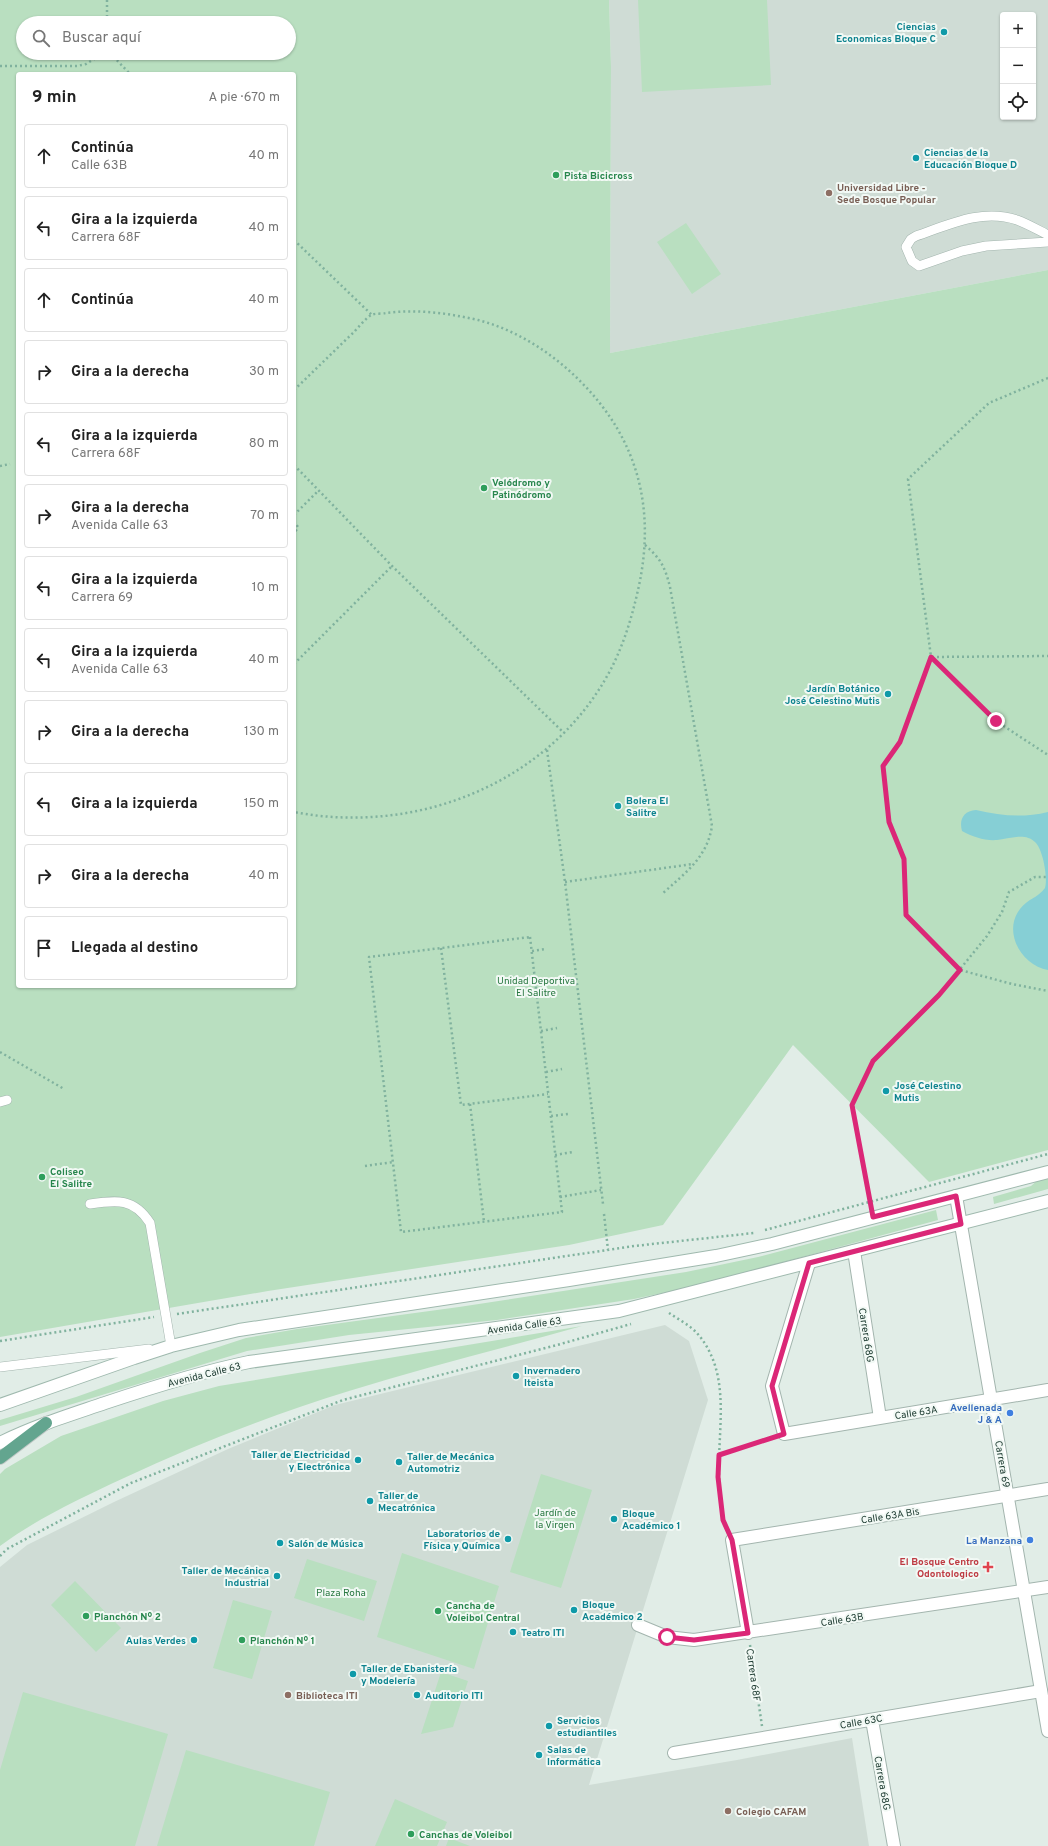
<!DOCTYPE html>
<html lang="es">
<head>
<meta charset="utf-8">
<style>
	:root { --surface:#fff; --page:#f6f6f6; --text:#222; --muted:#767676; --line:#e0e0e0 }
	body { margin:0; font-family:Overpass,sans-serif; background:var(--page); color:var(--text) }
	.controls { position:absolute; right:12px; top:12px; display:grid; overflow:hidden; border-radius:4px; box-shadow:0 1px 3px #0004 }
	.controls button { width:36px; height:36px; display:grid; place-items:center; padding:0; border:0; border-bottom:1px solid var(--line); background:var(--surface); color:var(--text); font:20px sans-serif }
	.stop { position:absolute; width:12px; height:12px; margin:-9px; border:3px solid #db2777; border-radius:50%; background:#fff }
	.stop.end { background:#db2777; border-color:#fff; box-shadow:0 1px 4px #0008 }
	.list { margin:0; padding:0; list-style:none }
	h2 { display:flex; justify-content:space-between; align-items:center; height:52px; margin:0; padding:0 16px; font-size:17px }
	h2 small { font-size:13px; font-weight:400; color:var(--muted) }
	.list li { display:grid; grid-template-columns:26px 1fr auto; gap:12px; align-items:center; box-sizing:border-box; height:64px; margin:0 8px 8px; padding:0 8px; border:1px solid var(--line); border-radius:4px }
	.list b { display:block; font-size:15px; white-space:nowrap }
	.list p { margin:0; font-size:13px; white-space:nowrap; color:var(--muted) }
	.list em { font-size:13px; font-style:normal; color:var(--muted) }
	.icon { flex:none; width:22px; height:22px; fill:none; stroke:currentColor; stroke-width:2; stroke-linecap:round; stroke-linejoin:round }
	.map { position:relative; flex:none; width:1048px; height:1846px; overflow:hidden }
	.search { position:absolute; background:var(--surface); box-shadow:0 1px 3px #0004; left:16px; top:16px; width:280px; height:44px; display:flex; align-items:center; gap:10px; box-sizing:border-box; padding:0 14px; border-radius:22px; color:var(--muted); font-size:15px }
	.panel { position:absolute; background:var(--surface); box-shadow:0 1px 3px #0004; left:16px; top:72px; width:280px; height:916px; border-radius:4px }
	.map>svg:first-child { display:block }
</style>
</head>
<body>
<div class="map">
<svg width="1048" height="1846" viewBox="0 0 1048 1846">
	<rect width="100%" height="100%" fill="#e1ede7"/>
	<path fill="#cfdcd5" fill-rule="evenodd" d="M609,0H1048V270L610,353L611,66ZM1003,15H1033V117H1003Z
		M665,1325L689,1341L708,1400L589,1785L737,1760L852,1738L869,1846H0V1567L27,1545L114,1502L228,1449L335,1405Z"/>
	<path fill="#b9dfc0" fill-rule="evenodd" d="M0,0H609L611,66L610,353L1048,270V1150L929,1182L793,1045L663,1225L569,1245L268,1291L0,1337ZM23,23H289V53H23ZM18,74H294V986H18Z
		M638,0H767L771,85L642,92Z
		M686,223L721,274L692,294L657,242Z
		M1048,1176V1189L994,1204L993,1197L1031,1186L1039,1179Z
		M936,1210L938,1220L700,1285L634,1299L497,1320L349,1335L247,1351L0,1426V1420L76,1397L200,1353L246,1338L297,1329L459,1307L686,1272L758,1257Z
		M582,1326C505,1348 426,1367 349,1391C272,1415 196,1444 124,1478C81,1498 38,1518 0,1546V1474L5,1469L61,1436L163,1401L219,1386Z
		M541,1474L592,1490L561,1588L510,1572Z
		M402,1553L499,1586L474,1669L377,1637Z
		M307,1559L377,1581L364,1621L294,1598Z
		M75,1581L121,1628L96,1652L51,1605Z
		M233,1600L272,1611L252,1679L213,1668Z
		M441,1672L468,1681L453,1727L421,1734Z
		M23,1692L168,1734L135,1846H0V1770Z
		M186,1750L330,1792L314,1846H157Z
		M395,1799L447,1822L437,1846H375Z
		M449,1838L470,1846H446Z"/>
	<path fill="#86cfd5" d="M976,810C1001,816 1023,818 1048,812V970C1022,966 1002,932 1020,909C1027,899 1038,898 1045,888C1048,878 1043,849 1035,842C1025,832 1009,839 997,840C985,841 973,837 962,831C959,820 963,811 976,810Z"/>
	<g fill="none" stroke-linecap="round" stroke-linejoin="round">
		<defs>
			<path id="service" d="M1048,235C1038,230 1028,224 1017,220C982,208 948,225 916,236L911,239L906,247L912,261L919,266L962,251L986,246L1048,242
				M0,1102L7,1100
				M90,1204C117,1200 134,1198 150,1223L171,1346L166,1347
				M0,1367L149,1349"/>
			<path id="minor" d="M854,1251L880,1418
				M809,1263L772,1386L784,1434L1048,1390
				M638,1625L667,1637L694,1640L1048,1587
				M748,1633L732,1540L1048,1489
				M872,1720L894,1846
				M674,1753L1041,1691"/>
			<path id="tertiary" d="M956,1196L1048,1731"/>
			<path id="secondary" d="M0,1405L134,1358L171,1346L239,1330L569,1280L716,1256L772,1244L1048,1172
				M0,1443C34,1426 70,1415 105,1403C153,1387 200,1372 249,1362L619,1311L1048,1201"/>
			<path id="primary" d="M0,1458L46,1423"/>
		</defs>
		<use href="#service" stroke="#a3b5ae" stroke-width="10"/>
		<use href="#minor" stroke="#a3b5ae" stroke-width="14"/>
		<use href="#tertiary" stroke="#a3b5ae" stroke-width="14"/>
		<use href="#secondary" stroke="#9fb9ae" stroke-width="14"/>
		<use href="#primary" stroke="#c1c9c6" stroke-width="14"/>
		<path stroke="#80b29e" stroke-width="2.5" stroke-dasharray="2 3" stroke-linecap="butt" d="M107,0V23
			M110,53L130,74
			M0,66H77L86,64L104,53
			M294,240L372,315
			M1048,378L989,403L908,479L931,657L900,743L883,766L889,822L904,859L906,915L960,970L1012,984L1048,991
			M294,390C314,371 333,352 353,333C358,328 365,319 371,315C375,313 382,314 386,313C417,309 447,313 478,320C517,330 554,354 582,383C639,441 656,511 638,590C632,617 624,643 612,667C553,782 418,836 294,812
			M294,465L392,566L564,733
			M0,466L10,464
			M294,515L318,491
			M294,521L298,527L294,534
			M645,545C661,559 665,567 670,587L712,826C707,858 685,873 662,894
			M931,657L996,721L1048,755
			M932,657L1048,656
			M294,664L392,566
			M547,750L565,882L603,1204
			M565,882L693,864
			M530,937L562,1212L401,1232L369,957Z
			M441,948L461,1105L548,1094
			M532,951L546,949
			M537,991L552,990
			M541,1031L557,1028
			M0,1052L64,1089
			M546,1072L562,1069
			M470,1104L484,1222
			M551,1116L568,1114
			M555,1155L573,1152
			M365,1166L393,1162
			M560,1197L601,1190
			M870,1202L852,1105L873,1061L939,995L987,936L1002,912L1009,892L1035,877H1048
			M604,1214L608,1250
			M765,1230L1048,1154
			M669,1313C678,1319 689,1325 696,1332C736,1376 714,1438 720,1491C721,1504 722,1517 727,1529
			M177,1314L634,1246L754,1233
			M0,1341L154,1317
			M719,1455L772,1437
			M0,1556L7,1549L131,1483L343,1400L557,1345L631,1324
			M750,1645L762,1726"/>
		<use href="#service" stroke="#fff" stroke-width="9"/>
		<use href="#minor" stroke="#fff" stroke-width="12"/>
		<use href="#tertiary" stroke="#fff" stroke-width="12"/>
		<use href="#secondary" stroke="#fff" stroke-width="12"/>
		<use href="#primary" stroke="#63a58f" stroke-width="12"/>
	</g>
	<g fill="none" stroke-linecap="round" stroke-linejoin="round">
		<path stroke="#db2777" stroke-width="5" d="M667,1637L694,1640L748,1633L732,1540L723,1520L718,1477L719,1455L784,1434L772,1386L809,1263L961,1224L956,1196L873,1217L852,1105L873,1061L939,995L960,970L906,915L904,859L889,822L883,766L900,742L931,657L996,721"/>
	</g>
	<g fill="#0f9aa8" stroke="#f2f9f5" stroke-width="1.5">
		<circle cx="944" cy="32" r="4"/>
		<circle cx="916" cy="158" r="4"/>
		<circle cx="888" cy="694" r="4"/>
		<circle cx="618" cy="806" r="4"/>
		<circle cx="886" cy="1091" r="4"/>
		<circle cx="516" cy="1376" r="4"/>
		<circle cx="358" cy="1460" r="4"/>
		<circle cx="399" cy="1462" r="4"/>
		<circle cx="370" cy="1501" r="4"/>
		<circle cx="614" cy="1519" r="4"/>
		<circle cx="508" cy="1539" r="4"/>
		<circle cx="280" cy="1543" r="4"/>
		<circle cx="277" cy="1576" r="4"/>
		<circle cx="574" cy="1610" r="4"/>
		<circle cx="513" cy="1632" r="4"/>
		<circle cx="194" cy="1640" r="4"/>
		<circle cx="353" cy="1674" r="4"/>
		<circle cx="417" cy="1695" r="4"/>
		<circle cx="549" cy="1726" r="4"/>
		<circle cx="539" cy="1755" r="4"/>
	</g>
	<g fill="#2e9e5b" stroke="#f2f9f5" stroke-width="1.5">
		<circle cx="556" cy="175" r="4"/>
		<circle cx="484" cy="488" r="4"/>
		<circle cx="42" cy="1177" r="4"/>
		<circle cx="438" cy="1611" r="4"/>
		<circle cx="86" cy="1616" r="4"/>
		<circle cx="242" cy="1640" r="4"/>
		<circle cx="411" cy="1834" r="4"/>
	</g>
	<g fill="#8d6e63" stroke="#f2f9f5" stroke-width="1.5">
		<circle cx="829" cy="193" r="4"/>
		<circle cx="288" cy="1695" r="4"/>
		<circle cx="728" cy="1811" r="4"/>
	</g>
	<g fill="#3f7fe0" stroke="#f2f9f5" stroke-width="1.5">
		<circle cx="1010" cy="1413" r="4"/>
		<circle cx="1030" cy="1540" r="4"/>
	</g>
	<path fill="#e0444e" stroke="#f2f9f5" stroke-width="1.5" d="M986 1561h4v4h4v4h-4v4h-4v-4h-4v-4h4z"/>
	<g text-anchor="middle" stroke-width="4" stroke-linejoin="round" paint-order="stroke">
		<g font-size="10" font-weight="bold" fill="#0d838f" stroke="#f2f9f5" text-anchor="start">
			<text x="936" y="30" text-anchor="end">Ciencias<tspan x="936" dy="12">Economicas Bloque C</tspan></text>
			<text x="924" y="156">Ciencias de la<tspan x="924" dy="12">Educación Bloque D</tspan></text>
			<text x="880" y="692" text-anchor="end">Jardín Botánico<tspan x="880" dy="12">José Celestino Mutis</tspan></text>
			<text x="626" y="804">Bolera El<tspan x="626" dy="12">Salitre</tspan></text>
			<text x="894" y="1089">José Celestino<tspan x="894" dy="12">Mutis</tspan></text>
			<text x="524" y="1374">Invernadero<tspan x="524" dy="12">Iteista</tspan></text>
			<text x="350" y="1458" text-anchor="end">Taller de Electricidad<tspan x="350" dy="12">y Electrónica</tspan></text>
			<text x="407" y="1460">Taller de Mecánica<tspan x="407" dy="12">Automotriz</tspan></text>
			<text x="378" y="1499">Taller de<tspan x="378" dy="12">Mecatrónica</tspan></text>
			<text x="622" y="1517">Bloque<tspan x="622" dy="12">Académico 1</tspan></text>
			<text x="500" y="1537" text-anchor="end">Laboratorios de<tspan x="500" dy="12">Física y Química</tspan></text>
			<text x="288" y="1547">Salón de Música</text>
			<text x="269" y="1574" text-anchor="end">Taller de Mecánica<tspan x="269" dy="12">Industrial</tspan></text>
			<text x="582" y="1608">Bloque<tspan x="582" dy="12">Académico 2</tspan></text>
			<text x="521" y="1636">Teatro ITI</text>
			<text x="186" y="1644" text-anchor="end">Aulas Verdes</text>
			<text x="361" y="1672">Taller de Ebanistería<tspan x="361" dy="12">y Modelería</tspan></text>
			<text x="425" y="1699">Auditorio ITI</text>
			<text x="557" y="1724">Servicios<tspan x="557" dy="12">estudiantiles</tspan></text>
			<text x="547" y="1753">Salas de<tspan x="547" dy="12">Informática</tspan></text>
		</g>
		<g font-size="10" font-weight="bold" fill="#27864d" stroke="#f2f9f5" text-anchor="start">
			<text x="564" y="179">Pista Bicicross</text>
			<text x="492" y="486">Velódromo y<tspan x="492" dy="12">Patinódromo</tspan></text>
			<text x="50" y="1175">Coliseo<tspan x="50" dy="12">El Salitre</tspan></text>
			<text x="446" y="1609">Cancha de<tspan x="446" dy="12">Voleibol Central</tspan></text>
			<text x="94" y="1620">Planchón Nº 2</text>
			<text x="250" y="1644">Planchón Nº 1</text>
			<text x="419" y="1838">Canchas de Voleibol</text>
		</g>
		<g font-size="10" font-weight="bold" fill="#785e54" stroke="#f2f9f5" text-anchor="start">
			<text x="837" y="191">Universidad Libre -<tspan x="837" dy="12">Sede Bosque Popular</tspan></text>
			<text x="296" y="1699">Biblioteca ITI</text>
			<text x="736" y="1815">Colegio CAFAM</text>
		</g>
		<g font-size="10" fill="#287841" stroke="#f2f9f5">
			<text x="536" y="984">Unidad Deportiva<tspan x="536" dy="12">El Salitre</tspan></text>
			<text x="555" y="1516">Jardín de<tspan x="555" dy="12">la Virgen</tspan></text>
			<text x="341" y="1596">Plaza Roha</text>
		</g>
		<g font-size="10" fill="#203e34" stroke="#f2f9f5">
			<text transform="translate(524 1325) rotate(-8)" y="4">Avenida Calle 63</text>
			<text transform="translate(867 1335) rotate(81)" y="4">Carrera 68G</text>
			<text transform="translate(204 1374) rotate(-14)" y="4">Avenida Calle 63</text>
			<text transform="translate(916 1412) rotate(-9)" y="4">Calle 63A</text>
			<text transform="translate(1003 1464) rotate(80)" y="4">Carrera 69</text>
			<text transform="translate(890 1515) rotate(-9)" y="4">Calle 63A Bis</text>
			<text transform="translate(842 1619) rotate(-9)" y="4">Calle 63B</text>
			<text transform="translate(754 1675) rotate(82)" y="4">Carrera 68F</text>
			<text transform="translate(861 1721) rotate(-10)" y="4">Calle 63C</text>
			<text transform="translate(883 1783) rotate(80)" y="4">Carrera 68G</text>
		</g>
		<g font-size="10" font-weight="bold" fill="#366cbe" stroke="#f2f9f5" text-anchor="end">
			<text x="1002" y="1411">Avellenada<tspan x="1002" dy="12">J &amp; A</tspan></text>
			<text x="1022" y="1544">La Manzana</text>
		</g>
		<g font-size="10" font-weight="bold" fill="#be3a42" stroke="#f2f9f5" text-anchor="end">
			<text x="979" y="1565">El Bosque Centro<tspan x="979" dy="12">Odontologico</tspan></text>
		</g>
	</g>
</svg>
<div class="controls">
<button>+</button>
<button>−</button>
<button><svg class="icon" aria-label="locate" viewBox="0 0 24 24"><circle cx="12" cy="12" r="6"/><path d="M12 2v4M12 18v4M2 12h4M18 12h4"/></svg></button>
</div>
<div class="stop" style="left:667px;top:1637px"></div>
<div class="stop end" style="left:996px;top:721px"></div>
<div class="search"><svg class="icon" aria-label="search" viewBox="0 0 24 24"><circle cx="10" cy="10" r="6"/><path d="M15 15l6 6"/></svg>Buscar aquí</div>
<section class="panel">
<h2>9 min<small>A pie · 670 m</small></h2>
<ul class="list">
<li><svg class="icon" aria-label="ahead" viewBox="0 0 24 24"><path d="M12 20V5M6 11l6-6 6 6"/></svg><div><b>Continúa</b><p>Calle 63B</p></div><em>40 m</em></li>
<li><svg class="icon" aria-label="left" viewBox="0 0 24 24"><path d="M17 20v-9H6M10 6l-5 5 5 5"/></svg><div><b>Gira a la izquierda</b><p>Carrera 68F</p></div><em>40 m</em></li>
<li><svg class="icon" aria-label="ahead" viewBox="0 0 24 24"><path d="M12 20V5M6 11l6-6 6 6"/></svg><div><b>Continúa</b></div><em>40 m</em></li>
<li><svg class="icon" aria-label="right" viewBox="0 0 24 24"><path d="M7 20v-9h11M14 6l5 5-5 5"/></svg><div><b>Gira a la derecha</b></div><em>30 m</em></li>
<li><svg class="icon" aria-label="left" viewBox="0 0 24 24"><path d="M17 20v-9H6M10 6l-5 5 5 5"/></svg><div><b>Gira a la izquierda</b><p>Carrera 68F</p></div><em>80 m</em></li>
<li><svg class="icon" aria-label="right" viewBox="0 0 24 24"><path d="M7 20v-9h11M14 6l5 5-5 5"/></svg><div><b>Gira a la derecha</b><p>Avenida Calle 63</p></div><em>70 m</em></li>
<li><svg class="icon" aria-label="left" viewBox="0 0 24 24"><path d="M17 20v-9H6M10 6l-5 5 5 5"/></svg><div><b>Gira a la izquierda</b><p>Carrera 69</p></div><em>10 m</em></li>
<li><svg class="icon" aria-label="left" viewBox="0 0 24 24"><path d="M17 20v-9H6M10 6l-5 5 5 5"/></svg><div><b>Gira a la izquierda</b><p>Avenida Calle 63</p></div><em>40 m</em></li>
<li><svg class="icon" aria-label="right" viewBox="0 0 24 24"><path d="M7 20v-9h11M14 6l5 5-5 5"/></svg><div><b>Gira a la derecha</b></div><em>130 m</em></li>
<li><svg class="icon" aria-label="left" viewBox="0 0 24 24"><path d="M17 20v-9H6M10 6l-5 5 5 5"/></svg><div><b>Gira a la izquierda</b></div><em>150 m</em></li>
<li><svg class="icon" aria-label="right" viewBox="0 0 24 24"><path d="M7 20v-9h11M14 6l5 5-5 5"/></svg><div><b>Gira a la derecha</b></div><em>40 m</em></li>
<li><svg class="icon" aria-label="arrive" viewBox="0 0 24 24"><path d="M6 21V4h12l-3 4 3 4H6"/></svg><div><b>Llegada al destino</b></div></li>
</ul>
</section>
</div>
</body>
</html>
